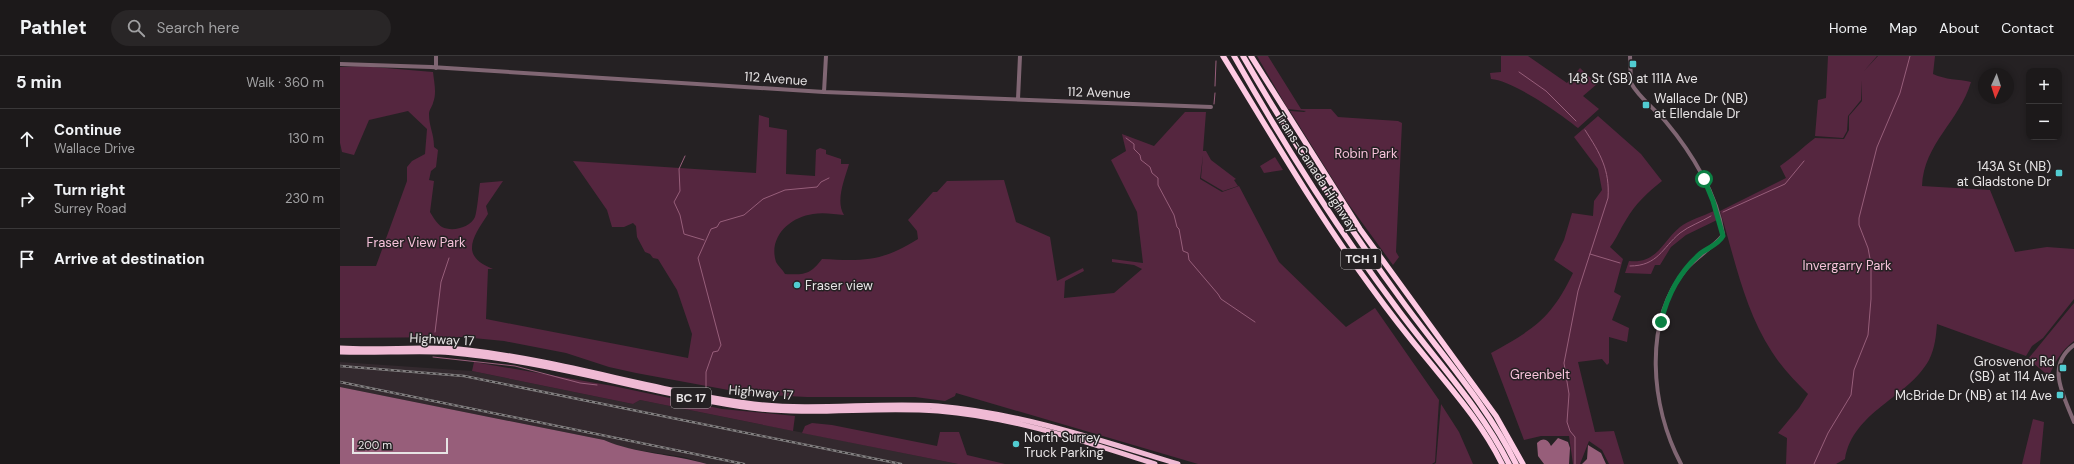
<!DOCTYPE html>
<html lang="en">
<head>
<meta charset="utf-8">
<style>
	:root { --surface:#1c191a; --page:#292627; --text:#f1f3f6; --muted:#a0a0a2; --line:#3a3839 }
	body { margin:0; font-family:"DM Sans",sans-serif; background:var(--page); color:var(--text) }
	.controls { position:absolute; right:12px; top:12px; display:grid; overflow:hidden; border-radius:8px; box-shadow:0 2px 6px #0003 }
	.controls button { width:36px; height:36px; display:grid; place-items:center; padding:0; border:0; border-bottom:1px solid var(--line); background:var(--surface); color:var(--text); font:20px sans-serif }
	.compass { position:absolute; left:1638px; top:12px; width:36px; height:36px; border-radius:50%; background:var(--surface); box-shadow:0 2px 6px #0003; rotate:183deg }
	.scale { position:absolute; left:12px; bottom:10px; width:96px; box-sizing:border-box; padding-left:4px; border:2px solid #e7e4e5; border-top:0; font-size:11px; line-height:14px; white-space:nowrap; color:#e7e4e5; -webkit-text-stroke:3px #252123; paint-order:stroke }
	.stop { position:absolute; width:12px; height:12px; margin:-9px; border:3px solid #0b8043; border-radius:50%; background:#fff }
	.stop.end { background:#0b8043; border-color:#fff; box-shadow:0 1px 4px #0008 }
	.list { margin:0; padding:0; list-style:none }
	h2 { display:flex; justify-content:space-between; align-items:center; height:52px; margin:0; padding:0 16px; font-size:17px }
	h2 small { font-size:13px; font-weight:400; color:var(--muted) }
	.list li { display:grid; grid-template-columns:26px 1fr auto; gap:12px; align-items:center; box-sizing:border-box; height:60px; padding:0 16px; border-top:1px solid var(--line) }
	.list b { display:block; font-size:15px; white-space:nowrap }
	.list p { margin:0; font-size:13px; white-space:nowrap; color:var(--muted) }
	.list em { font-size:13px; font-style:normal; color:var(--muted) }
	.icon { flex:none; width:22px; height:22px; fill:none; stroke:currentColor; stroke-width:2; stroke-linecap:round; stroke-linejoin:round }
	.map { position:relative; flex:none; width:1734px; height:408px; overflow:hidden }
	header { display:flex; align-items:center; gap:24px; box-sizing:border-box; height:56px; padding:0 20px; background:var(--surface); border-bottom:1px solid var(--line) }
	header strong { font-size:19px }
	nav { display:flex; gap:22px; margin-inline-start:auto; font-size:14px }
	.search { width:280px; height:36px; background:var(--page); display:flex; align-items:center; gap:10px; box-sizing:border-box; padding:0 14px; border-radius:22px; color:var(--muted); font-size:15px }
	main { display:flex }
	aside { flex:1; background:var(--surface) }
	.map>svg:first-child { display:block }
</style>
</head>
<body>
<header>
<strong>Pathlet</strong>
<div class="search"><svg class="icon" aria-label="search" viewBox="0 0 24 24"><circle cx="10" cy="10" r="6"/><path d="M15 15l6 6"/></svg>Search here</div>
<nav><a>Home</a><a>Map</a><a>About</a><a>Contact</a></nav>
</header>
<main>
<aside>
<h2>5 min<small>Walk · 360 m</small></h2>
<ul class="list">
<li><svg class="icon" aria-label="ahead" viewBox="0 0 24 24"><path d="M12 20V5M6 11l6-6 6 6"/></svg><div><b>Continue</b><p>Wallace Drive</p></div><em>130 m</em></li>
<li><svg class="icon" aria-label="right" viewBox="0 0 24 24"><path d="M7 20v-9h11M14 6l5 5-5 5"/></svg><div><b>Turn right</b><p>Surrey Road</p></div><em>230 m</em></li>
<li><svg class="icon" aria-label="arrive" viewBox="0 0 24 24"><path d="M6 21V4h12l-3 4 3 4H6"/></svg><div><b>Arrive at destination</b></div></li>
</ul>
</aside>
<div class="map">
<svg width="1734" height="408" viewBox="0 0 1734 408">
	<rect width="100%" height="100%" fill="#252123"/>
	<path fill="#33292e" d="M0,306L132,315L293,348L300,344L618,408H367L344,401L283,392L264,384L0,331Z"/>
	<path fill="#55263f" d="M917,0H928L961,53H991L998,61L1058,65L1062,67L1056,196L1059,201L1053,209L1007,146L950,55L964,56L966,55L948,53Z
		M1161,0H1188L1227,27L1240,12L1257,28L1243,40L1259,53L1238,72C1221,58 1172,24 1151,23L1150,17L1161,16Z
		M1488,0H1537L1524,15L1538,0H1595L1593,18C1606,24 1618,23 1631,26C1619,66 1584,87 1582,130L1650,134L1675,196L1707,191L1734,193V243L1703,282L1692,290L1686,300L1597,268C1596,280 1595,292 1589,304C1568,342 1513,355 1505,403L1496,408H1446L1447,382L1438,377L1459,352L1468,338C1455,325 1442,312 1432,296C1404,253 1395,203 1380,155L1446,122L1440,110C1452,102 1463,91 1475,82L1504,83L1509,74V60L1522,45L1521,24V44L1508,60L1507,75L1503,82L1475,80L1478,44L1486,42Z
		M22,10L93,16C94,26 97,37 93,47C92,51 89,54 89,58C89,71 94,77 94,91L98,94L96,111L91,115L89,124L94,125L90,156C93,161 97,168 102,171C112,176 130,172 135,161C137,156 139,134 140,127L163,125L146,150L148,158C133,181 119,200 153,213H148L146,263L348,302L352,278L337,234L318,203L313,202L310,198L305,196L297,181L296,170L293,167L284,171H272L267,154L233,105L416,117L419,59L429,62V71L447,74L446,118L475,120L476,94L480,92L486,94V98L501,103V108H509C505,122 495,145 504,159C494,158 483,156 473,158C450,161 428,181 436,206C438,210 443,214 445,218C464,219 470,219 482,203C523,205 542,206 578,183L577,175L568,164L593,136H597L607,125L664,124L676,166L710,181L717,225L743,212L744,215L725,225L724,242L774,237L802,213L794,209L772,206V203L803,207L797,156L771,104L786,95L782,78L814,90L845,56H866L863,95H866L871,104L896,123L894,124L898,130L883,135L861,122L863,99L860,123L882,136L899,130L939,206L1006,271L1035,252L1099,344L1095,406L1092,408H858L616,337L615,340L605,345L575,341H467L410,338L296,317L269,311L226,297L164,285L123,281L0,282V210H36L67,125V111L72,105L85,98L87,73L68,55L29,64L14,99L2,96L0,87V11Z
		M1258,60L1301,98L1322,125C1308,136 1295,148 1286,164C1280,173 1277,182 1270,191L1283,203L1274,236L1281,240L1272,264L1289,272L1287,286L1269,281V307L1267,309L1262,303L1238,306L1255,376L1274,375L1284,408H1269L1262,394L1249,385L1240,408H1233L1229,380H1201L1184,384L1151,297C1194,273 1211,263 1233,217L1214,204L1224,184L1232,157L1253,160L1254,145L1262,134L1258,113L1234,81Z
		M935,101L943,114L924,117L920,110Z
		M1374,155L1377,164L1346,179L1331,191L1320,209H1315L1311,218L1285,217L1289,205C1317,208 1322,186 1340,171C1349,164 1363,160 1374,155Z
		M1734,247V285C1722,294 1716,304 1709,320L1688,303Z
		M134,306L273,330L382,353L455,360L453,375L300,344L293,348L132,315Z
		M1101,348L1119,376L1133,408H1094L1096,407Z
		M1693,363L1704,366L1700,408H1682Z
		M472,367L492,369L597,390L600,376H619L627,399L665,408H618L462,377L465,370Z"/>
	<path fill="#975e7a" d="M0,331L264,384C296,398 333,398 367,408H0Z
		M1218,382L1228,386L1230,392L1229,408H1204L1198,400L1197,387C1203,381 1208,383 1211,390Z
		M1248,389L1261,397L1266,408H1242L1247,403Z"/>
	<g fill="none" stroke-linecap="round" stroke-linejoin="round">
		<path stroke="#975e7a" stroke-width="1" d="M1179,16L1206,35L1236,65
			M875,30L876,5
			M874,48L875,37
			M786,82L794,88V93L800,99L801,104L810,111L812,117L818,122V129L834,159L837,171L839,173L843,195L848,197L849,204L878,238L881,243L915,266
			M345,100L339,113L340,135L334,146L340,159L344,178L364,184
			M1383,156L1445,128L1464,105
			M1250,198L1280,207
			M1290,210C1318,210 1322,192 1340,177C1349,170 1361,166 1371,160
			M95,276L101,226L109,202
			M93,301L175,310L240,327L257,329
			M366,333V316L373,296L378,295L381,289L358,202L371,173L377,171L380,166L404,159L423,143L445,134L477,131L481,126L489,122
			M362,350V348
			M1235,408V381L1230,375L1227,366L1229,338L1224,307L1238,235L1268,142C1270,114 1260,97 1245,74
			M1474,408L1488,377L1511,339L1514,314L1528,279L1531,243V208L1528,192L1519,169V162L1537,91L1560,37L1570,0"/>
		<path stroke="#806673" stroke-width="4" d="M1290,0L1291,27C1299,42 1315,53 1326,66C1352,97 1377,138 1383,178C1382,184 1353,204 1346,213C1302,266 1311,351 1341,408
			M0,8L91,11L484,36L871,51
			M96,12V0
			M484,36L486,0
			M678,43L680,0
			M1734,289C1705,310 1724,340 1734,366"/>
		<path stroke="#efbad4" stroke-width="5" d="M0,292C43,295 85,289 128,294C225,305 318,336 414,348C475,355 537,346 598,350C680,357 759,384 838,408
			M0,296C33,297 67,295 100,296C120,297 141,300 162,303C245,315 327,341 411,352C473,360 535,350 598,355C673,361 743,385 815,408"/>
		<path stroke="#fecae3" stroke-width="5.5" d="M883,0C931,78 977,158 1031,231C1049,256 1067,279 1087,303C1114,336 1143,369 1162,408
			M894,0C943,87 996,171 1056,251C1094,303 1140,350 1169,408
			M903,0C951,83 1003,164 1060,242C1099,296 1146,347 1176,408
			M911,0L1020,173L1156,360L1183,408"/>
		<defs>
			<path id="rail" d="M0,310L124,320L561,408
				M0,326L404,408"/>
		</defs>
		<use href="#rail" stroke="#827f80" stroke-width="2.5"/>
		<use href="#rail" stroke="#252123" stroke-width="1" stroke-dasharray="3" stroke-linecap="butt"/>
	</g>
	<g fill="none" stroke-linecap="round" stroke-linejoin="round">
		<path stroke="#0b8043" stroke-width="5" d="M1321,266C1327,240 1340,215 1361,197C1368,192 1379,188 1383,180L1373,145L1364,123"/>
	</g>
	<g fill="#51ccd1" stroke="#252123" stroke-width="1.5">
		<rect x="1289" y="4" width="8" height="8" rx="2"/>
		<rect x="1302" y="45" width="8" height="8" rx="2"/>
		<rect x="1715" y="113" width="8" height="8" rx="2"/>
		<circle cx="457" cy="229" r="4"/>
		<rect x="1719" y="308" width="8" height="8" rx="2"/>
		<rect x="1716" y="335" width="8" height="8" rx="2"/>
		<circle cx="676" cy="388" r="4"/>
	</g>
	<g text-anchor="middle" stroke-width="3" stroke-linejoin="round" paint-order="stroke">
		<g fill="#252123" stroke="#adaaab" stroke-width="1">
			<rect x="1001" y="193" width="40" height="20" rx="3"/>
			<rect x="331" y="332" width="40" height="20" rx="3"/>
		</g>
		<g font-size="12" font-weight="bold" fill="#e7e4e5">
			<text x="1021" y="207">TCH 1</text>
			<text x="351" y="346">BC 17</text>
		</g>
		<g font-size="13" fill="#e7e4e5" stroke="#252123">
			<text transform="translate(436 22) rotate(4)" y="5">112 Avenue</text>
			<text transform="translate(759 36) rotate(2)" y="5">112 Avenue</text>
			<text transform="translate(977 116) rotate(57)" y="5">Trans-Canada Highway</text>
			<text transform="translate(102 283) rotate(3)" y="5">Highway 17</text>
			<text transform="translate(421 336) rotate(5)" y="5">Highway 17</text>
		</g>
		<g font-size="13" fill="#e7e4e5" stroke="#252123" text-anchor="start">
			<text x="1293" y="27" text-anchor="middle">148 St (SB) at 111A Ave</text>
			<text x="1314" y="47">Wallace Dr (NB)<tspan x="1314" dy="15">at Ellendale Dr</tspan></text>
			<text x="1711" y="115" text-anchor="end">143A St (NB)<tspan x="1711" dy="15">at Gladstone Dr</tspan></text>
			<text x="465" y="234">Fraser view</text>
			<text x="1715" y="310" text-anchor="end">Grosvenor Rd<tspan x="1715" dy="15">(SB) at 114 Ave</tspan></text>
			<text x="1712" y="344" text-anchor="end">McBride Dr (NB) at 114 Ave</text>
			<text x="684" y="386">North Surrey<tspan x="684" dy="15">Truck Parking</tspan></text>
		</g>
		<g font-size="13" fill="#f6c2da" stroke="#252123">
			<text x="1026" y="102">Robin Park</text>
			<text x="76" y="191">Fraser View Park</text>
			<text x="1507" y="214">Invergarry Park</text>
			<text x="1200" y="323">Greenbelt</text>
		</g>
	</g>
</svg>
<div class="controls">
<button>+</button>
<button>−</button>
</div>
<svg class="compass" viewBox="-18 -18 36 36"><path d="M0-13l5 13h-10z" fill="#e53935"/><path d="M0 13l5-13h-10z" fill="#a0a0a2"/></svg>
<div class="scale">200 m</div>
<div class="stop" style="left:1364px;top:123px"></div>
<div class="stop end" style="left:1321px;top:266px"></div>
</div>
</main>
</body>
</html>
